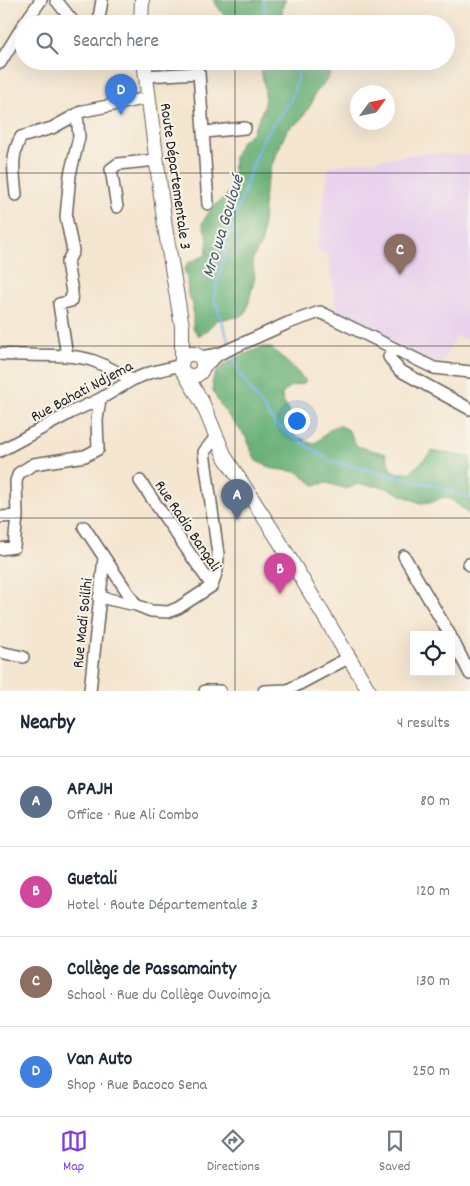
<!DOCTYPE html>
<html lang="en">
<head>
<meta charset="utf-8">
<style>
	:root { --surface:#fff; --page:#f6f6f7; --text:#1f2937; --muted:#747a83; --line:#e0e1e3; --accent:#7c3aed }
	body { margin:0; font-family:Dekko,sans-serif; background:var(--page); color:var(--text) }
	.controls { position:absolute; right:15px; bottom:15px; display:grid; overflow:hidden; border-radius:0px; box-shadow:0 5px 20px #0002 }
	.controls button { width:45px; height:45px; display:grid; place-items:center; padding:0; border:0; border-bottom:1px solid var(--line); background:var(--surface); color:var(--text); font:25px sans-serif }
	.compass { position:absolute; left:350px; top:85px; width:45px; height:45px; border-radius:50%; background:var(--surface); box-shadow:0 5px 20px #0002; rotate:57deg }
	.you { position:absolute; left:296px; top:420px; width:18px; height:18px; margin:-12px; border:4px solid #fff; border-radius:50%; background:#1a73e8; box-shadow:0 0 0 8px #1a73e833 }
	.badge { display:grid; place-items:center; width:32px; height:32px; border-radius:50%; background:var(--accent); color:#fff; font-size:16px; font-weight:700 }
	.pin { position:absolute; translate:-50% -41px; filter:drop-shadow(0 1px 2px #0008) }
	.pin::after { content:''; position:absolute; top:26px; width:18px; height:15px; background:inherit; clip-path:polygon(0 0,100% 0,50% 100%) }
	.list { margin:0; padding:0; list-style:none }
	h2 { display:flex; justify-content:space-between; align-items:center; height:65px; margin:0; padding:0 20px; font-size:21px }
	h2 small { font-size:16px; font-weight:400; color:var(--muted) }
	.list li { display:grid; grid-template-columns:32px 1fr auto; gap:15px; align-items:center; box-sizing:border-box; height:90px; padding:0 20px; border-top:1px solid var(--line) }
	.list b { display:block; font-size:19px; white-space:nowrap }
	.list p { margin:0; font-size:16px; white-space:nowrap; color:var(--muted) }
	.list em { font-size:16px; font-style:normal; color:var(--muted) }
	.icon { flex:none; width:28px; height:28px; fill:none; stroke:currentColor; stroke-width:2; stroke-linecap:round; stroke-linejoin:round }
	.map { position:relative; flex:none; width:470px; height:691px; overflow:hidden }
	.search { position:absolute; background:var(--surface); box-shadow:0 5px 20px #0002; left:15px; right:15px; top:15px; height:55px; display:flex; align-items:center; gap:12px; box-sizing:border-box; padding:0 18px; border-radius:28px; color:var(--muted); font-size:19px }
	.sheet { height:425px; background:var(--surface) }
	nav { display:flex; justify-content:space-around; align-items:center; box-sizing:border-box; height:70px; border-top:1px solid var(--line); background:var(--surface); font-size:14px; color:var(--muted) }
	nav a { display:grid; justify-items:center; gap:2px }
	nav .on { color:var(--accent) }
	.map>svg:first-child { display:block }
</style>
</head>
<body>
<div class="map">
<svg width="470" height="691" viewBox="0 0 470 691">
	<rect width="100%" height="100%" fill="#f7f3e8"/>
	<filter id="ink" filterUnits="userSpaceOnUse"><feTurbulence type="fractalNoise" baseFrequency=".02" numOctaves="2"/><feDisplacementMap in="SourceGraphic" scale="10" xChannelSelector="R" yChannelSelector="G"/><feConvolveMatrix kernelMatrix="1 2 1 2 8 2 1 2 1" color-interpolation-filters="sRGB"/></filter>
	<filter id="wash" filterUnits="userSpaceOnUse"><feTurbulence type="fractalNoise" baseFrequency=".0096" numOctaves="4" result="noise"/><feDisplacementMap in="SourceGraphic" scale="20" xChannelSelector="R" yChannelSelector="G"/><feGaussianBlur stdDeviation="1.12" result="paint"/><feColorMatrix in="noise" values="0 0 0 0 0 0 0 0 0 0 0 0 0 0 0 0 0 1.4 0 .05"/><feComposite in="paint" operator="in"/></filter>
	<g filter="url(#wash)">
		<rect width="100%" height="100%" fill="#f4e5cf"/>
		<path fill="#e9d2ed" d="M426,153L470,155V341L456,336L442,363H431L336,310L328,253L316,251L329,166Z"/>
		<path fill="#68b076" stroke="#426649" d="M213,0H286L283,5L282,14L291,23L319,18L330,24H230Z
			M256,61L333,62L328,79L314,95L312,103L300,121L287,130L271,167L265,190L262,242L252,260L255,277L246,313L238,317L217,320L202,335H198L193,328V304L188,295L187,278L184,270L188,263L206,255L208,238L202,223L211,209L233,189L234,156L242,141L252,133L264,107L265,90L261,70Z
			M263,347C267,347 268,346 271,348C275,350 305,379 306,381L303,384L291,386L282,394C281,403 289,407 290,415C291,428 288,435 303,439C306,441 309,444 314,443C326,439 330,418 347,429C352,433 353,441 357,446L386,454L391,470L399,473L411,472L432,451L470,457V515L452,500L444,497L433,502L420,503L384,487L358,484L347,489L327,483L314,485L298,472L274,469L256,461C251,453 250,443 245,436C204,388 193,372 263,347Z"/>
		<g fill="none" stroke-linecap="round" stroke-linejoin="round">
			<path stroke="#71b2e5" stroke-width="2.5" d="M263,0L268,24
				M230,346L214,297L230,230L262,140L291,100L298,76L293,61
				M232,352L239,373L275,424L330,461L436,486L470,498"/>
		</g>
	</g>
	<g filter="url(#ink)">
		<g fill="none" stroke-linecap="round" stroke-linejoin="round">
			<defs>
				<path id="minor" d="M56,0L75,24
					M24,24L41,0
					M98,24L102,0
					M0,63L24,24
					M146,76L199,73L208,204
					M205,132L245,128
					M16,195C14,174 10,156 21,137L52,128L83,111L148,98
					M117,207L111,169L118,164L157,160
					M393,348L389,357L399,370L470,409
					M0,354C28,357 69,352 94,361C107,366 120,374 132,380
					M67,356L59,304L71,301L72,292L67,263L73,251L66,217L70,175L79,137L77,114
					M200,357L219,354L288,323L320,312L434,368L470,372
					M203,368L219,354
					M0,451L72,412L100,399L132,380L149,373L181,365
					M140,481L212,586
					M0,517L17,516L16,481L19,473L34,464L85,456L98,449L97,420L100,399
					M84,527L136,605
					M0,549L14,547L17,516
					M404,556L450,635
					M469,564L470,565
					M99,597L136,605L151,611L168,612L178,608L212,586L217,570L218,554L204,452L215,438
					M451,637L470,674
					M0,652L23,657
					M90,691L104,558
					M205,691H220
					M264,691L288,690L350,657"/>
				<path id="major" d="M141,24L142,0
					M144,61L165,227L182,326V361
					M181 365a11 11 0 1 1 22 0a11 11 0 1 1-22 0Z
					M185,374L202,402L225,457L278,539L369,691"/>
			</defs>
			<use href="#minor" stroke="#68625b" stroke-width="14"/>
			<use href="#major" stroke="#68625b" stroke-width="16"/>
			<use href="#minor" stroke="#fff" stroke-width="11"/>
			<use href="#major" stroke="#fff" stroke-width="14"/>
		</g>
	</g>
	<path fill="none" stroke="#1c1c1c" stroke-width="1" stroke-opacity="0.55" d="M235,0V24M235,61V691M0,173H470M0,346H470M0,518H470"/>
	<g text-anchor="middle" stroke-width="4" stroke-linejoin="round" paint-order="stroke">
		<g font-size="16" fill="#1c1c1c" stroke="#f7f3e8">
			<text transform="translate(177 176) rotate(82)" y="6">Route Départementale 3</text>
			<text transform="translate(81 390) rotate(-28)" y="6">Rue Bahati Ndjema</text>
			<text transform="translate(189 525) rotate(56)" y="6">Rue Radio Bangali</text>
			<text transform="translate(81 623) rotate(-84)" y="6">Rue Madi Soilihi</text>
		</g>
		<g font-size="18" font-style="italic" fill="#3e586c" stroke="#f7f3e8">
			<text transform="translate(222 226) rotate(-73)" y="6">Mro wa Gouloué</text>
		</g>
	</g>
</svg>
<div class="controls">
<button><svg class="icon" aria-label="locate" viewBox="0 0 24 24"><circle cx="12" cy="12" r="6"/><path d="M12 2v4M12 18v4M2 12h4M18 12h4"/></svg></button>
</div>
<svg class="compass" viewBox="-18 -18 36 36"><path d="M0-13l5 13h-10z" fill="#e53935"/><path d="M0 13l5-13h-10z" fill="#747a83"/></svg>
<div class="you"></div>
<div class="pin badge" style="left:237px;top:520px;background:#5c6f8a">A</div>
<div class="pin badge" style="left:280px;top:594px;background:#d1479c">B</div>
<div class="pin badge" style="left:400px;top:275px;background:#8d6e63">C</div>
<div class="pin badge" style="left:121px;top:115px;background:#3f7fe0">D</div>
<div class="search"><svg class="icon" aria-label="search" viewBox="0 0 24 24"><circle cx="10" cy="10" r="6"/><path d="M15 15l6 6"/></svg>Search here</div>
</div>
<section class="sheet">
<h2>Nearby<small>4 results</small></h2>
<ul class="list">
<li><span class="badge" style="background:#5c6f8a">A</span><div><b>APAJH</b><p>Office · Rue Ali Combo</p></div><em>80 m</em></li>
<li><span class="badge" style="background:#d1479c">B</span><div><b>Guetali</b><p>Hotel · Route Départementale 3</p></div><em>120 m</em></li>
<li><span class="badge" style="background:#8d6e63">C</span><div><b>Collège de Passamainty</b><p>School · Rue du Collège Ouvoimoja</p></div><em>130 m</em></li>
<li><span class="badge" style="background:#3f7fe0">D</span><div><b>Van Auto</b><p>Shop · Rue Bacoco Sena</p></div><em>250 m</em></li>
</ul>
</section>
<nav>
<a class="on"><svg class="icon" aria-label="map" viewBox="0 0 24 24"><path d="M3 6l6-2 6 2 6-2v14l-6 2-6-2-6 2zM9 4v14M15 6v14"/></svg>Map</a>
<a><svg class="icon" aria-label="directions" viewBox="0 0 24 24"><path d="M12 3l9 9-9 9-9-9zM9 14v-3h6M13 9l2 2-2 2"/></svg>Directions</a>
<a><svg class="icon" aria-label="saved" viewBox="0 0 24 24"><path d="M7 4h10v16l-5-4-5 4z"/></svg>Saved</a>
</nav>
</body>
</html>
